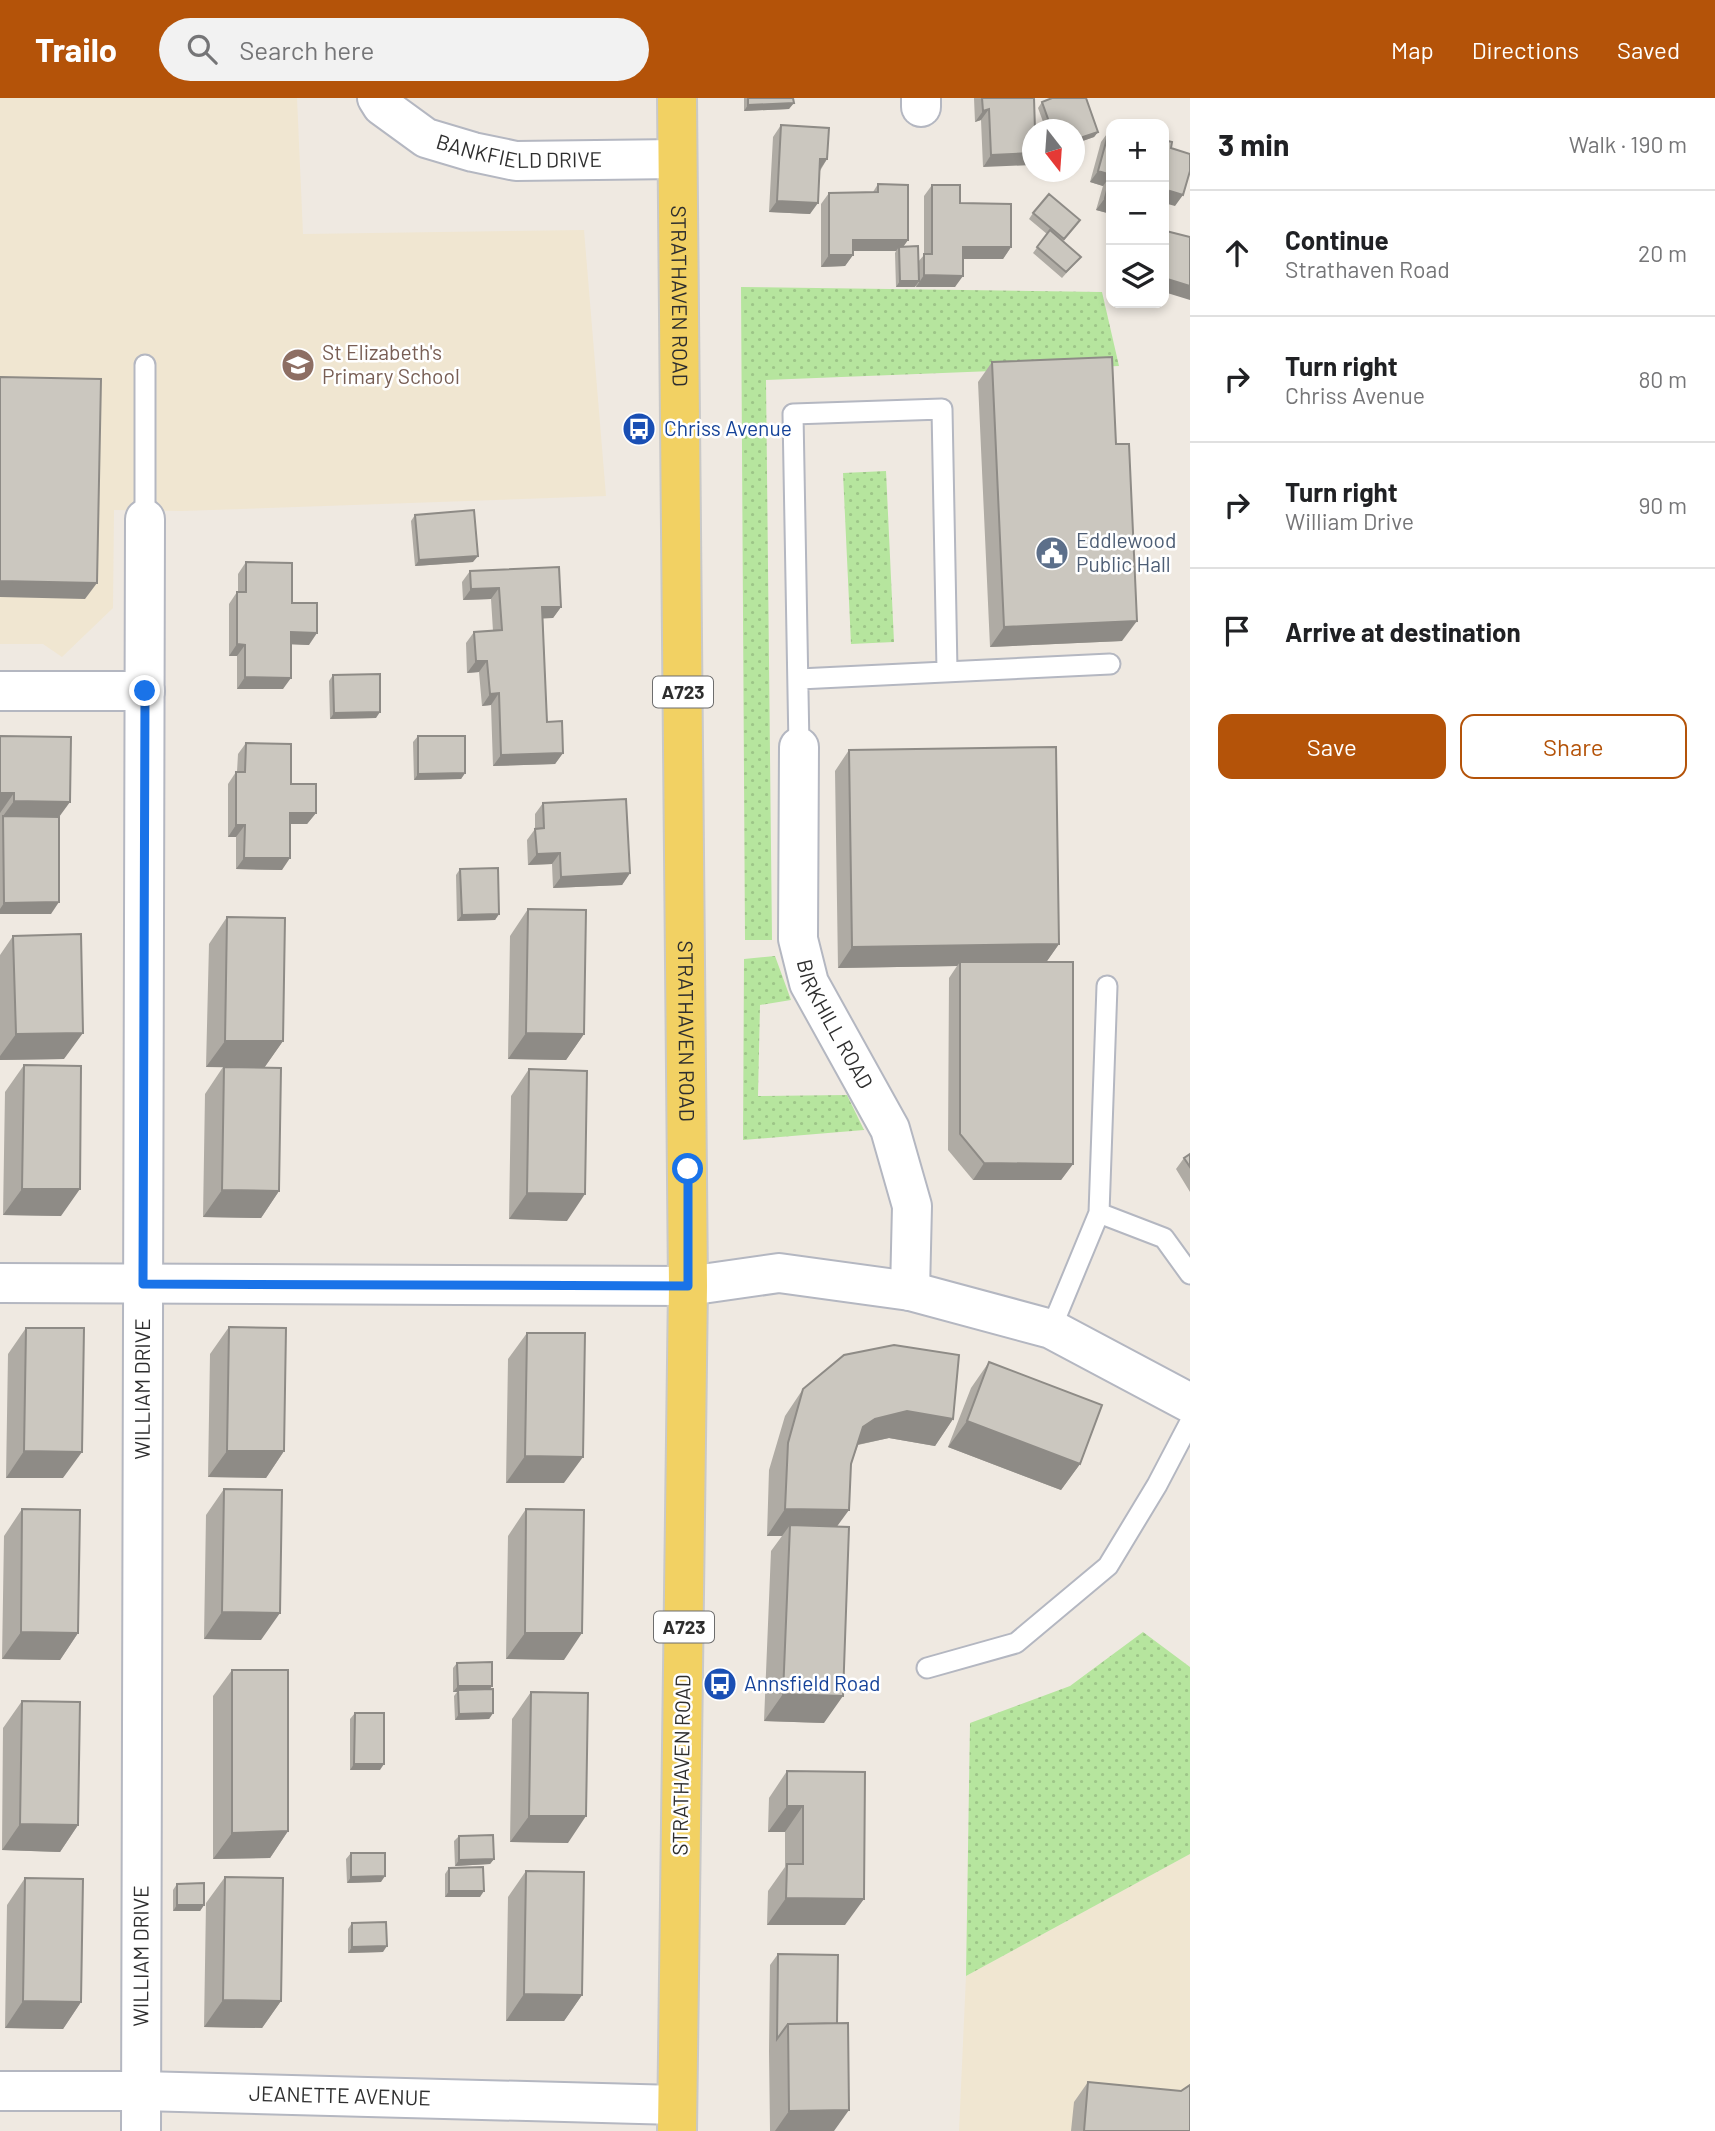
<!DOCTYPE html>
<html lang="en">
<head>
<meta charset="utf-8">
<style>
	:root { --surface:#fff; --page:#f2f2f2; --text:#202124; --muted:#757577; --line:#e0e0e0; --accent:#b45309 }
	body { margin:0; font-family:Barlow,sans-serif; background:var(--page); color:var(--text) }
	.controls { position:absolute; right:21px; top:21px; display:grid; overflow:hidden; border-radius:14px; box-shadow:0 4px 10px #0003 }
	.controls button { width:63px; height:63px; display:grid; place-items:center; padding:0; border:0; border-bottom:2px solid var(--line); background:var(--surface); color:var(--text); font:35px sans-serif }
	.compass { position:absolute; left:1022px; top:21px; width:63px; height:63px; border-radius:50%; background:var(--surface); box-shadow:0 4px 10px #0003; rotate:163deg }
	.stop { position:absolute; width:21px; height:21px; margin:-16px; border:5px solid #1a73e8; border-radius:50%; background:#fff }
	.stop.end { background:#1a73e8; border-color:#fff; box-shadow:0 2px 7px #0008 }
	.list { margin:0; padding:0; list-style:none }
	h2 { display:flex; justify-content:space-between; align-items:center; height:91px; margin:0; padding:0 28px; font-size:30px }
	h2 small { font-size:23px; font-weight:400; color:var(--muted) }
	.list li { display:grid; grid-template-columns:46px 1fr auto; gap:21px; align-items:center; box-sizing:border-box; height:126px; padding:0 28px; border-top:2px solid var(--line) }
	.list b { display:block; font-size:26px; white-space:nowrap }
	.list p { margin:0; font-size:23px; white-space:nowrap; color:var(--muted) }
	.list em { font-size:23px; font-style:normal; color:var(--muted) }
	.actions { display:flex; gap:14px; padding:21px 28px }
	.actions a { flex:1; padding:16px 0; border:2px solid var(--accent); border-radius:14px; text-align:center; font-size:24px; color:var(--accent) }
	.actions .main { background:var(--accent); color:#fff }
	.icon { flex:none; width:38px; height:38px; fill:none; stroke:currentColor; stroke-width:2; stroke-linecap:round; stroke-linejoin:round }
	.map { position:relative; flex:none; width:1190px; height:2033px; overflow:hidden }
	header { display:flex; align-items:center; gap:42px; box-sizing:border-box; height:98px; padding:0 35px; background:var(--accent); color:#fff }
	header strong { font-size:33px }
	nav { display:flex; gap:38px; margin-inline-start:auto; font-size:24px }
	.search { width:490px; height:63px; background:var(--page); display:flex; align-items:center; gap:18px; box-sizing:border-box; padding:0 24px; border-radius:38px; color:var(--muted); font-size:26px }
	main { display:flex }
	aside { flex:1; background:var(--surface) }
	.map>svg:first-child { display:block }
</style>
</head>
<body>
<header>
<strong>Trailo</strong>
<div class="search"><svg class="icon" aria-label="search" viewBox="0 0 24 24"><circle cx="10" cy="10" r="6"/><path d="M15 15l6 6"/></svg>Search here</div>
<nav><a>Map</a><a>Directions</a><a>Saved</a></nav>
</header>
<main>
<div class="map">
<svg width="1190" height="2033" viewBox="0 0 1190 2033">
	<defs>
		<pattern id="grass-dots" width="8" height="8" patternUnits="userSpaceOnUse" patternTransform="scale(1.75)"><rect width="8" height="8" fill="#b6e59e"/><path d="M2 2h.1M6 6h.1" fill="none" stroke="#9dc588" stroke-width="1.8" stroke-linecap="round"/></pattern>
	</defs>
	<rect width="100%" height="100%" fill="#efe9e1"/>
	<path fill="#f0e6d1" d="M0,0H297L303,136L584,132L606,398L182,413L114,412L113,510L62,559L43,546H0Z
		M1190,1756V2033H959L966,1878Z"/>
	<path fill="url(#grass-dots)" d="M741,189L1102,194L1119,268L766,282L772,842H745Z
		M886,373L894,544L851,546L843,375Z
		M775,858L791,902L760,907L758,998L847,997L864,1032L743,1042L744,861Z
		M1143,1534L1190,1569V1756L966,1878L970,1625L1070,1588Z"/>
	<g fill="none" stroke-linecap="round" stroke-linejoin="round">
		<defs>
			<path id="service" d="M145,421V267
				M799,581L1110,566
				M799,649L793,316L942,311L947,572
				M1099,1115L1107,888
				M1051,1231L1099,1115L1164,1140L1190,1176
				M927,1570L1016,1545L1108,1468L1157,1387L1190,1324"/>
			<g id="minor">
				<path id="s1" d="M377,0L382,8L426,40L473,54L516,63L677,61"/>
				<path d="M921,0V9"/>
				<path d="M0,593H145"/>
				<path id="s2" d="M799,649L798,841L809,885L890,1031L912,1108L910,1193"/>
				<path d="M0,1185L688,1188"/>
				<path id="s3" d="M0,1993H141L677,2007"/>
				<path id="s4" d="M141,2033L145,421"/>
			</g>
			<path id="tertiary" d="M688,1188L779,1175L910,1193L1051,1231L1190,1305"/>
			<g id="primary">
				<path id="s5" d="M677,0L688,1188L677,2033"/>
			</g>
		</defs>
		<use href="#service" stroke="#b4b7c1" stroke-width="23"/>
		<use href="#minor" stroke="#b4b7c1" stroke-width="42"/>
		<use href="#tertiary" stroke="#b4b7c1" stroke-width="42"/>
		<use href="#primary" stroke="#c9c9c9" stroke-width="42"/>
		<use href="#service" stroke="#fff" stroke-width="19"/>
		<use href="#minor" stroke="#fff" stroke-width="38"/>
		<use href="#tertiary" stroke="#fff" stroke-width="38"/>
		<use href="#primary" stroke="#f2d163" stroke-width="38"/>
	</g>
	<path fill="#afaba4" d="M744,0H793L789,11L744,13Z
		M974,0H1034L983,69L981,22L975,24Z
		M1042,4L1098,34L1094,39L1074,46V32H1046L1038,10Z
		M781,27L827,61L820,73L810,116L769,114L773,39Z
		M1109,33H1111V116L1096,112L1103,88L1090,84L1101,44Z
		M878,86L908,142L903,149L918,164L924,157V98L932,87L960,105L1011,149L1003,161H963L955,189H916V186L915,189H896L895,155L896,153H853V157L845,168L821,169V106L829,95L873,94Z
		M1033,115L1076,128L1063,143L1081,159L1062,180L1033,155L1047,136L1029,121Z
		M992,264L1122,543L990,549L978,284Z
		M415,417L473,464L415,468L411,423Z
		M246,464L292,505L309,547L291,546L283,591H237V558H229V506L237,494H238V476Z
		M470,473L561,509L553,520H543L547,624L563,655L555,666L493,668L491,607L482,608L479,574L467,575L466,545L474,534L493,533L491,501L463,502L462,484Z
		M333,577L376,620L330,621L329,583Z
		M0,638L59,719L51,816H0Z
		M418,638L465,675L461,681L414,682L413,644Z
		M246,645L291,686L316,715L307,726H290L282,772L236,771V739H228V686L236,674H237L238,656Z
		M849,652L1059,846L1046,864L1073,1066L1061,1082H973L948,1052L949,880L957,868L838,870L835,673Z
		M543,705L630,775L622,787L553,790L552,766L528,767L527,742L535,731V716Z
		M460,771L499,816L495,822L457,823L456,777Z
		M528,811L584,936L566,962L508,961L510,838Z
		M227,819L283,943L264,970L279,1093L261,1120L203,1119L205,996L223,969H206L209,846Z
		M13,838L64,961L0,962V857Z
		M24,967L61,1118L3,1117L5,994Z
		M529,971L567,1123L509,1121L511,998Z
		M1190,1056V1094L1176,1071L1184,1060Z
		M229,1229L284,1353L266,1380L208,1379L210,1256Z
		M26,1230L63,1380H6L8,1256Z
		M527,1235L564,1385H506L508,1261Z
		M989,1264L1080,1366L1061,1392L948,1349L971,1290Z
		M803,1291L953,1321L935,1348L889,1340L858,1347L851,1366L837,1429L824,1625L764,1623L771,1453L782,1438H767L769,1372L785,1318Z
		M224,1391L261,1542L204,1541L206,1417Z
		M22,1411L78,1535L60,1562L2,1561L4,1438Z
		M526,1411L564,1562L506,1561L508,1438Z
		M457,1565L492,1588L489,1591L493,1615L489,1621L455,1622L454,1598L457,1594H453V1570Z
		M232,1572L288,1733L270,1760L213,1761V1598Z
		M531,1594L568,1745L510,1744L512,1621Z
		M22,1603L78,1727L60,1754L2,1752L3,1630Z
		M355,1615L380,1672H350V1621Z
		M787,1673L865,1674L845,1827H767L768,1793L785,1769V1734H768L769,1700Z
		M459,1738L494,1761L490,1766L455,1768L454,1743Z
		M351,1755L381,1784L347,1785L346,1761Z
		M449,1770L480,1799H445V1776Z
		M526,1773L582,1897L564,1923H506L508,1799Z
		M225,1779L281,1903L262,1930L204,1929L206,1805Z
		M25,1780L81,1904L63,1931L5,1930L7,1807Z
		M177,1786L204,1807L200,1813H173V1792Z
		M352,1825L383,1854L348,1855V1831Z
		M778,1856L837,1925L834,2033H770L769,1953L770,1867Z
		M1088,1984L1181,1993L1190,2033H1071L1074,2004Z"/>
	<path fill="#8e8b86" d="M794,5L789,11L744,13L748,7Z
		M989,11L981,22L975,24L983,13Z
		M1098,34L1094,39L1074,46V42Z
		M1032,55V67L983,69L991,57Z
		M820,61H827L819,73Z
		M1098,73L1111,77L1103,88L1090,84Z
		M1170,93L1183,97L1175,108L1164,105Z
		M1105,100L1111,102V116L1096,112Z
		M777,103L818,105L810,116L769,114Z
		M853,142H908L900,153L899,149L896,153H845Z
		M963,149H1011L1003,161H955Z
		M829,157H853L845,168L821,169Z
		M924,177L963,178L955,189H916Z
		M1164,180L1190,188V202L1164,194Z
		M900,183H919L915,189H896Z
		M478,458L473,464L415,468L419,462Z
		M0,483L97,485L85,501L0,499Z
		M499,490L491,501L463,502L471,491Z
		M542,509H561L553,520L534,521Z
		M1137,523L1122,543L990,549L1004,529Z
		M291,534L317,535L309,547L283,546Z
		M237,546L245,547L237,558H229Z
		M476,563H487L479,574L467,575Z
		M245,579L291,580L283,591H237Z
		M499,595L491,607L482,608L490,596Z
		M380,614L376,620L330,621L334,615Z
		M563,655L555,666L493,668L501,657Z
		M465,675L461,681L414,682L418,676Z
		M0,695H14L0,715Z
		M14,703L70,704L51,730L3,718Z
		M290,715H316L307,726H282Z
		M236,727H245L236,739H228Z
		M560,755L552,766L528,767L537,756Z
		M244,760H290L282,772L236,771Z
		M630,775L622,787L553,790L561,779Z
		M59,804L51,816H0V811L4,805Z
		M499,816L495,822L457,823L462,817Z
		M1059,846L1045,866L960,864L957,868L838,870L852,849Z
		M83,935L64,961L0,962V958L16,936Z
		M526,935L584,936L566,962L508,961Z
		M225,943H283L264,970L206,969Z
		M984,1065L1073,1066L1061,1082H973Z
		M22,1091H80L61,1118L3,1117Z
		M222,1092L279,1093L261,1120L203,1119Z
		M527,1095L585,1096L567,1123L509,1121Z
		M907,1313L953,1321L935,1348L889,1340L856,1347L863,1329L875,1321Z
		M967,1323L1080,1366L1061,1392L948,1349Z
		M24,1353L82,1354L63,1380H6Z
		M227,1353H284L266,1380L208,1379Z
		M525,1358L583,1359L564,1385H506Z
		M785,1411L849,1412L830,1438L790,1427L782,1438H767Z
		M222,1514L280,1515L261,1542L204,1541Z
		M21,1534L78,1535L60,1562L2,1561Z
		M525,1535H582L564,1562L506,1561Z
		M458,1588H492L488,1594L458,1592L457,1594H453Z
		M783,1596L843,1598L824,1625L764,1623Z
		M493,1615L489,1621L455,1622L459,1616Z
		M354,1666H384L380,1672H350Z
		M787,1708H803L785,1734H768Z
		M529,1718H586L568,1745L510,1744Z
		M20,1726L78,1727L60,1754L2,1752Z
		M288,1733L270,1760L213,1761L232,1735Z
		M494,1761L490,1766L455,1768L459,1762Z
		M385,1778L381,1784L347,1785L351,1779Z
		M449,1793H484L480,1799H445Z
		M786,1800L864,1801L845,1827H767Z
		M177,1807H204L200,1813H173Z
		M387,1848L383,1854L348,1855L352,1849Z
		M524,1896L582,1897L564,1923H506Z
		M223,1902L281,1903L262,1930L204,1929Z
		M23,1903L81,1904L63,1931L5,1930Z
		M849,2012L834,2033H775L789,2013Z"/>
	<path fill="#cbc7bf" stroke="#8e8b86" stroke-width="2" d="M748,0H793L794,5L748,7Z
		M982,0H1034L1035,32H1032V55L991,57L989,11L983,13Z
		M1052,0H1086L1098,34L1074,42V32H1052L1042,4Z
		M781,27L829,30L827,61H820L818,105L777,103Z
		M1109,33H1111V102L1105,100L1111,77L1098,73Z
		M1164,42L1172,44L1171,50L1190,56V73L1183,97L1170,93L1164,116Z
		M878,86L908,87V142H853V157H829V95L878,94Z
		M932,87H960V105L1011,106V149H963V178L924,177V156H932Z
		M1049,96L1080,122L1064,141L1033,115Z
		M1050,132L1081,159L1066,174L1037,149Z
		M1166,133L1190,139V188L1164,180V139Z
		M918,148L919,183H900L899,149Z
		M1112,259L1116,346H1129L1137,523L1004,529L992,264Z
		M0,279L101,281L97,485L0,483Z
		M474,412L478,458L419,462L415,417Z
		M246,464L292,465V505H317V535L291,534V580L245,579V547L237,546V494H246Z
		M559,469L561,509H542L547,624L562,623L563,655L501,657L499,595L490,596L487,563H476L474,534L502,532L499,490L471,491L470,473Z
		M380,576V614L334,615L333,577Z
		M0,638L71,639L70,704L14,703V695H0Z
		M418,638H465V675L418,676Z
		M246,645L291,646V686H316V715H290V760H244L245,727H236V674H245Z
		M1056,649L1059,846L852,849L849,652Z
		M626,701L630,775L561,779L560,755L537,756L535,731L544,730L543,705Z
		M3,718L59,719V804L4,805Z
		M498,770L499,816L462,817L460,771Z
		M528,811L586,812L584,936L526,935Z
		M227,819L285,820L283,943H225Z
		M81,836L83,935L16,936L13,838Z
		M960,864H1073V1066L984,1065L960,1036Z
		M24,967L81,968L80,1091H22Z
		M224,969L281,970L279,1093L222,1092Z
		M529,971L587,973L585,1096L527,1095Z
		M1190,1056V1069L1184,1060Z
		M229,1229L286,1230L284,1353H227Z
		M26,1230H84L82,1354L24,1353Z
		M527,1235H585L583,1359L525,1358Z
		M894,1247L959,1257L953,1321L907,1313L875,1321L863,1329L851,1366L849,1412L785,1411L788,1345L803,1291L844,1257Z
		M989,1264L1102,1307L1080,1366L967,1323Z
		M224,1391L282,1392L280,1515L222,1514Z
		M22,1411L80,1412L78,1535L21,1534Z
		M526,1411L584,1412L582,1535H525Z
		M790,1427L849,1429L843,1598L783,1596Z
		M492,1564V1588H458L457,1565Z
		M232,1572H288V1733L232,1735Z
		M493,1591V1615L459,1616L458,1592Z
		M531,1594L588,1595L586,1718H529Z
		M22,1603L80,1604L78,1727L20,1726Z
		M355,1615H384V1666H354Z
		M787,1673L865,1674L864,1801L786,1800L787,1766H803V1708H787Z
		M493,1737L494,1761L459,1762V1738Z
		M351,1755H385V1778L351,1779Z
		M483,1769L484,1793H449V1770Z
		M526,1773L584,1774L582,1897L524,1896Z
		M225,1779L283,1780L281,1903L223,1902Z
		M25,1780L83,1781L81,1904L23,1903Z
		M204,1785V1807H177V1786Z
		M386,1824L387,1848L352,1849V1825Z
		M778,1856L838,1857L837,1925L788,1926L777,1941Z
		M848,1925L849,2012L789,2013L788,1926Z
		M1088,1984L1181,1993L1190,1987V2033H1084Z"/>
	<g fill="none" stroke-linecap="round" stroke-linejoin="round">
		<path stroke="#1a73e8" stroke-width="9" d="M145,593L143,1186L688,1188V1071"/>
	</g>
	<defs>
		<symbol id="school-disc" viewBox="-11 -11 22 22"><circle r="9.5" fill="#8d6e63" stroke="#fff"/><path d="M0-5L7-2L0 1L-7-2ZM-4 1L0 2.5L4 1V4Q0 6-4 4Z" fill="#fff"/></symbol>
		<symbol id="bus-disc" viewBox="-11 -11 22 22"><circle r="9.5" fill="#1a4fb4" stroke="#fff"/><path d="M-5-6H5V4H4V6H2V4H-2V6H-4V4H-5ZM-3.5-4V0h7V-4ZM-3.5 1.2v1.5H-2V1.2ZM2 1.2v1.5H3.5V1.2Z" fill="#fff"/></symbol>
		<symbol id="civic-disc" viewBox="-11 -11 22 22"><circle r="9.5" fill="#5c6f8a" stroke="#fff"/><path d="M-.6-6.5H3V-4.5H.6V-3L4-1V1h2V6H-6V1h2V-1L-.6-3ZM-1.2 2.5V6h2.4V2.5Z" fill="#fff"/></symbol>
	</defs>
	<g fill-rule="evenodd">
		<use href="#school-disc" x="279" y="248" width="38" height="38"/>
		<use href="#bus-disc" x="620" y="312" width="38" height="38"/>
		<use href="#civic-disc" x="1033" y="436" width="38" height="38"/>
		<use href="#bus-disc" x="701" y="1567" width="38" height="38"/>
	</g>
	<g text-anchor="middle" stroke-width="5" stroke-linejoin="round" paint-order="stroke">
		<g fill="#fff" stroke="#6d6d6d" stroke-width="2">
			<rect x="653" y="578.5" width="60" height="31" rx="5"/>
			<rect x="654" y="1513.5" width="60" height="31" rx="5"/>
		</g>
		<g font-size="19" font-weight="bold" fill="#2e2e2e">
			<text x="683" y="601">A723</text>
			<text x="684" y="1536">A723</text>
		</g>
		<g font-size="21" fill="#2e2e2e" stroke="#fff">
			<text dy="7" stroke="none"><textPath href="#s1" startOffset="159">BANKFIELD DRIVE</textPath></text>
			<text dy="7" stroke="none"><textPath href="#s5" startOffset="198">STRATHAVEN ROAD</textPath></text>
			<text dy="7" stroke="none"><textPath href="#s2" startOffset="285">BIRKHILL ROAD</textPath></text>
			<text dy="7" stroke="none"><textPath href="#s5" startOffset="933">STRATHAVEN ROAD</textPath></text>
			<text dy="7" stroke="none"><textPath href="#s4" startOffset="742">WILLIAM DRIVE</textPath></text>
			<text transform="translate(682 1667) rotate(-89)" y="7">STRATHAVEN ROAD</text>
			<text dy="7" stroke="none"><textPath href="#s4" startOffset="175">WILLIAM DRIVE</textPath></text>
			<text dy="7" stroke="none"><textPath href="#s3" startOffset="340">JEANETTE AVENUE</textPath></text>
		</g>
		<g font-size="21" fill="#785e54" stroke="#fff" text-anchor="start">
			<text x="322" y="262">St Elizabeth's<tspan x="322" dy="24">Primary School</tspan></text>
		</g>
		<g font-size="21" fill="#164399" stroke="#fff" text-anchor="start">
			<text x="664" y="338">Chriss Avenue</text>
			<text x="744" y="1593">Annsfield Road</text>
		</g>
		<g font-size="21" fill="#4e5e75" stroke="#fff" text-anchor="start">
			<text x="1076" y="450">Eddlewood<tspan x="1076" dy="24">Public Hall</tspan></text>
		</g>
	</g>
</svg>
<div class="controls">
<button>+</button>
<button>−</button>
<button><svg class="icon" aria-label="layers" viewBox="0 0 24 24"><path d="M12 4l9 5-9 5-9-5zM3 14l9 5 9-5"/></svg></button>
</div>
<svg class="compass" viewBox="-18 -18 36 36"><path d="M0-13l5 13h-10z" fill="#e53935"/><path d="M0 13l5-13h-10z" fill="#757577"/></svg>
<div class="stop" style="left:688px;top:1071px"></div>
<div class="stop end" style="left:145px;top:593px"></div>
</div>
<aside>
<h2>3 min<small>Walk · 190 m</small></h2>
<ul class="list">
<li><svg class="icon" aria-label="ahead" viewBox="0 0 24 24"><path d="M12 20V5M6 11l6-6 6 6"/></svg><div><b>Continue</b><p>Strathaven Road</p></div><em>20 m</em></li>
<li><svg class="icon" aria-label="right" viewBox="0 0 24 24"><path d="M7 20v-9h11M14 6l5 5-5 5"/></svg><div><b>Turn right</b><p>Chriss Avenue</p></div><em>80 m</em></li>
<li><svg class="icon" aria-label="right" viewBox="0 0 24 24"><path d="M7 20v-9h11M14 6l5 5-5 5"/></svg><div><b>Turn right</b><p>William Drive</p></div><em>90 m</em></li>
<li><svg class="icon" aria-label="arrive" viewBox="0 0 24 24"><path d="M6 21V4h12l-3 4 3 4H6"/></svg><div><b>Arrive at destination</b></div></li>
</ul>
<div class="actions"><a class="main">Save</a><a>Share</a></div>
</aside>
</main>
</body>
</html>
